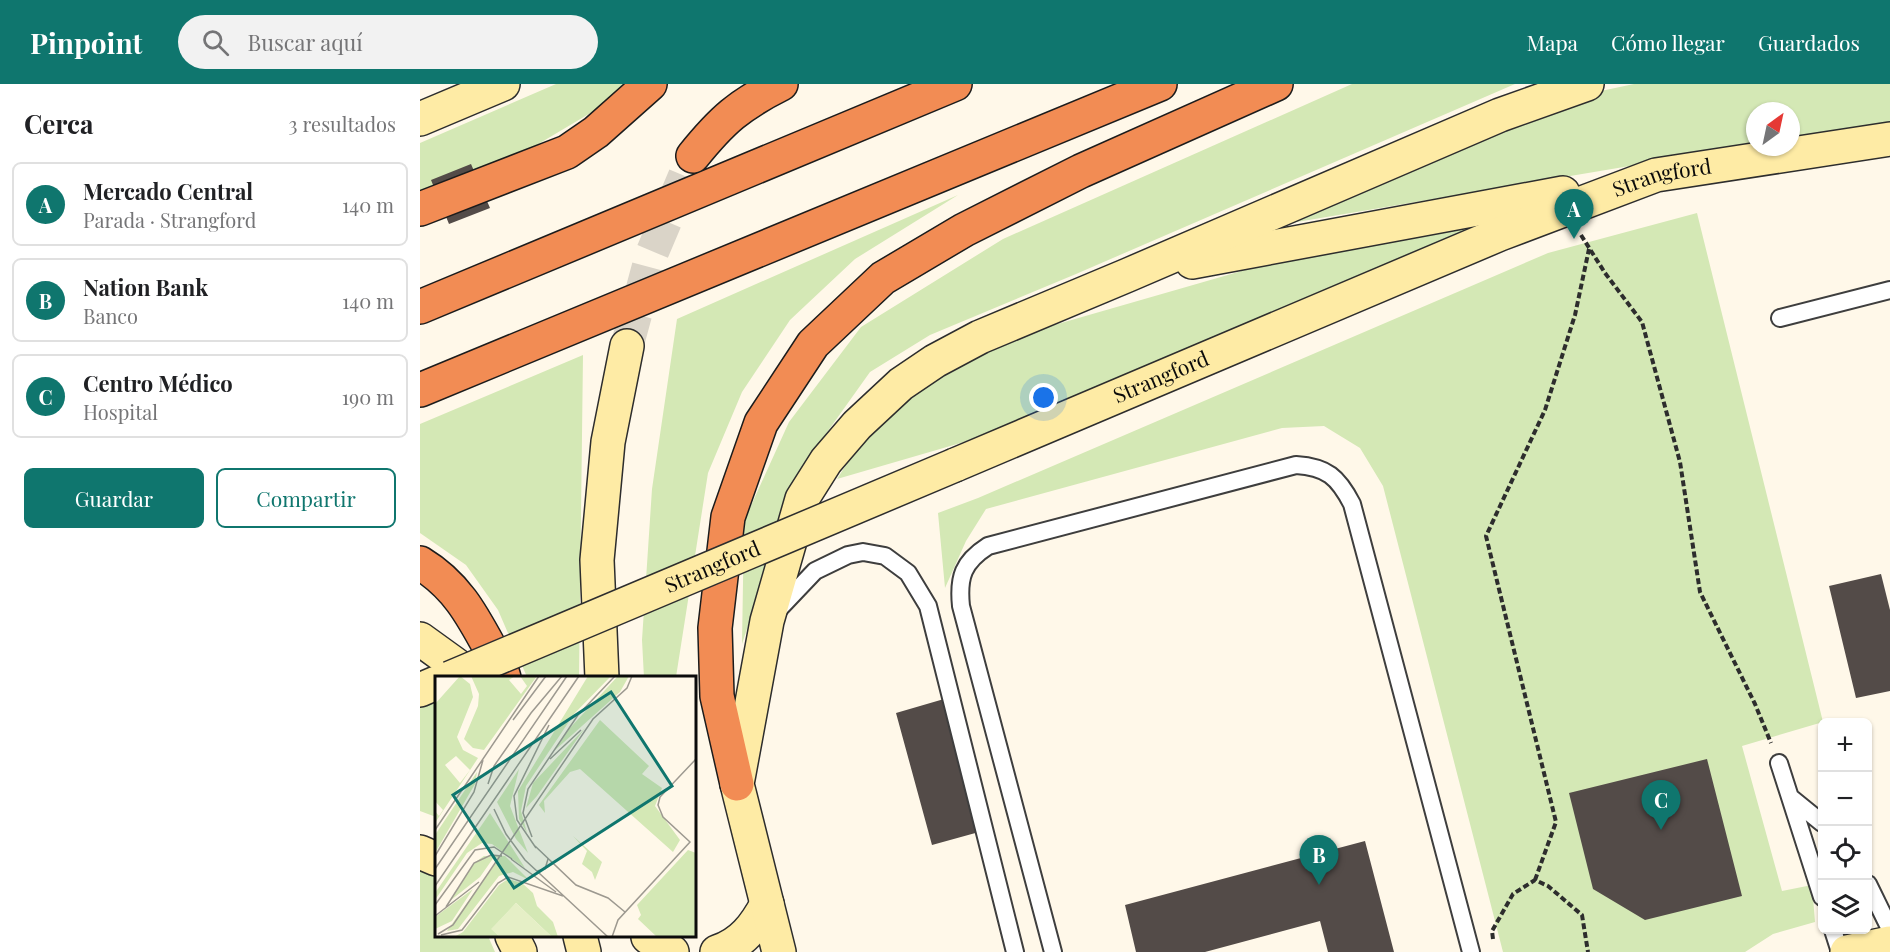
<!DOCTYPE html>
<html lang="es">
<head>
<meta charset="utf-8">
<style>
	:root { --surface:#fff; --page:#f2f2f2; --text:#202124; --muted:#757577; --line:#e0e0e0; --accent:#0f766e }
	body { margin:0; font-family:"Playfair Display",serif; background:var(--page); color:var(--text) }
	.controls { position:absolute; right:18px; bottom:18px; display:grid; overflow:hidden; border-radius:9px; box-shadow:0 2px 4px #0004 }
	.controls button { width:54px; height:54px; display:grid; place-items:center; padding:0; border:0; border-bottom:2px solid var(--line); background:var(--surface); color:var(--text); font:30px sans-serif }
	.compass { position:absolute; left:1326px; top:18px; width:54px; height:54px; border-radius:50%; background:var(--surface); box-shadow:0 2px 4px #0004; rotate:33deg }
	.you { position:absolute; left:624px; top:314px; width:21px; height:21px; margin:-15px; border:4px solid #fff; border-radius:50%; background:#1a73e8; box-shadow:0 0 0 9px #1a73e833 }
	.badge { display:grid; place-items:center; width:39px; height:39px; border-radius:50%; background:var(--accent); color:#fff; font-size:20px; font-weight:700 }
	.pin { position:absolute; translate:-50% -50px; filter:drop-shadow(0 2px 3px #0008) }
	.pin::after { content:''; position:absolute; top:32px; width:21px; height:18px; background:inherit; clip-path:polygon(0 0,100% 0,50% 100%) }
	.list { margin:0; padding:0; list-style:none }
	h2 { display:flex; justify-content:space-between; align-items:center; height:78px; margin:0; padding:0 24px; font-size:26px }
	h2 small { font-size:20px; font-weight:400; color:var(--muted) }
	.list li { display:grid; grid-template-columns:39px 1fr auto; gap:18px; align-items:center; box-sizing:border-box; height:84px; margin:0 12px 12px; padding:0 12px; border:2px solid var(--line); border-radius:9px }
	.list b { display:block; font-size:22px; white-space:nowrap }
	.list p { margin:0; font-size:20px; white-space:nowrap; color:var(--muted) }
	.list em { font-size:20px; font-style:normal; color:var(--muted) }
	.actions { display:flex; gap:12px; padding:18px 24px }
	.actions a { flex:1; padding:14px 0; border:2px solid var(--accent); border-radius:9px; text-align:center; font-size:21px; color:var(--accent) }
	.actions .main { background:var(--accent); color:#fff }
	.icon { flex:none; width:33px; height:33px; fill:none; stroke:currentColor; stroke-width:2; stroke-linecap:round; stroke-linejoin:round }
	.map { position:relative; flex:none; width:1470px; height:868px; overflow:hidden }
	header { display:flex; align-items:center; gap:36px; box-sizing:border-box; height:84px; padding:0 30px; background:var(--accent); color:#fff }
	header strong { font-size:28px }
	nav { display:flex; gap:33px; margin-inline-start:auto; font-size:21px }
	.search { width:420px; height:54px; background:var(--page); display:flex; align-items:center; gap:15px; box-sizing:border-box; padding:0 21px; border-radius:33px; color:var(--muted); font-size:22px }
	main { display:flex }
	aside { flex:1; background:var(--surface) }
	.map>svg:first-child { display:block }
</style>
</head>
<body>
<header>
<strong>Pinpoint</strong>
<div class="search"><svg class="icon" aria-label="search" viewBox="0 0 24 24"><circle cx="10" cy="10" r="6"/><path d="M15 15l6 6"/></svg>Buscar aquí</div>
<nav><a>Mapa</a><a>Cómo llegar</a><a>Guardados</a></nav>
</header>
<main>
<aside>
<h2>Cerca<small>3 resultados</small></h2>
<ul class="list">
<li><span class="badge">A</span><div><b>Mercado Central</b><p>Parada · Strangford</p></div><em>140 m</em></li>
<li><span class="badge">B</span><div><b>Nation Bank</b><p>Banco</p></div><em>140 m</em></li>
<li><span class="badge">C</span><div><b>Centro Médico</b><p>Hospital</p></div><em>190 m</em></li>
</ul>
<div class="actions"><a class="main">Guardar</a><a>Compartir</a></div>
</aside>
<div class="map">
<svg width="1470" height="868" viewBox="0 0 1470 868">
	<rect width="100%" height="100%" fill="#fff8e9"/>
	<path fill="#d4e8b5" d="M136,0H206L189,18L76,85L0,118V59Z
		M932,0H1095L656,190L510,251L450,288L378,389L322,560L324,437L369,338L441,243L583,155Z
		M1214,0H1470V41L1371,55V27H1335V61L847,143L1157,12Z
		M538,111L435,175L370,236L322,308L288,389L256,593L224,594L222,556L232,405L257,235Z
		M1147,116L544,358L417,395L444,353L488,306L572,259L894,166Z
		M1277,129L1403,638L1322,662L1362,807L1392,801L1395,838L1353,850L1325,868H1083L963,402L940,364L904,342L862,344L566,425L546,457L525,504L518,429L558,414L1128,169Z
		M163,271L159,593H107L78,526L46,481L0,449V340Z
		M16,614V733L0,727V621Z
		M0,784L16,793V852H68L75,868H0Z"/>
	<path fill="#534b48" d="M51,80L70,124L29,140L11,96Z
		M1461,490L1470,526V607L1436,614L1409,502Z
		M524,615L559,748L512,761L476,629Z
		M1287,675L1322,812L1225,836L1173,805L1149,709Z
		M945,757L974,868H908L900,837L785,868H716L705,821Z"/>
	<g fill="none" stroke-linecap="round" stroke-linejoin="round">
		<path stroke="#dad4c8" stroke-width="33" stroke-dasharray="33 16" stroke-linecap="butt" d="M207,262L232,169L273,72"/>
		<defs>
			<path id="lane" d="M1360,234L1470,206
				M356,528L395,487L428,471L443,468L465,472L488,489L508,522L595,868
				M1359,679L1402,813
				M1370,713L1402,739
				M1448,800L1470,845
				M1413,846L1420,868
				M633,868L541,522C538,493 543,478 568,462L876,381C907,383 918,393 932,420L1051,868"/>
			<g id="secondary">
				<path d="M0,35L83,0"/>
				<path d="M772,178L1143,109"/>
				<path id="s1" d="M535,381L1080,150L1236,91L1470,55"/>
				<path d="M0,555L36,581L47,594"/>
				<path d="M182,594L177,476L188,358L207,262"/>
				<path d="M0,606L16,599"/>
				<path d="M0,768L16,775"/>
				<path d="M92,852L100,868"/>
				<path d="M160,852L164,868"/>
				<path d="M228,853L247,867L252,868"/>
				<path d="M297,868C322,860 335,842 347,820"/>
				<path d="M359,868L317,700L347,537L382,415L406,377L437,341L481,300L515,277L560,253L708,191L1080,31L1167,0"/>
				<path d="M1427,868L1470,859"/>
			</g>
			<path id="highway" d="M273,72C302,36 319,21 361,0
				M0,125L147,68L176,48L230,0
				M0,223L535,0
				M0,306L740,0
				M0,479C43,505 57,542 81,584L84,594
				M317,700L297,612L295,544L308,433L341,339L393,260L463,194L544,146L661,87L856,0"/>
		</defs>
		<use href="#lane" stroke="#3e3e3e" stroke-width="20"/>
		<use href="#secondary" stroke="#2d2d2d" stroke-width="36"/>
		<use href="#highway" stroke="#1c1c1c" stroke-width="36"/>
		<path stroke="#2d2d2d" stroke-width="4" stroke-dasharray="6 3" stroke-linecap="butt" d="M1161,151L1185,189L1222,238L1260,378L1280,508L1335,620L1351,659
			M1115,796L1136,738L1066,452L1125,326L1155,231L1169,165
			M1073,855L1072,847L1093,810L1115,796L1128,802L1162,831L1168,868"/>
		<use href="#lane" stroke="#fff" stroke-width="16"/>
		<use href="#secondary" stroke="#feeba5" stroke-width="33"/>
		<use href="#highway" stroke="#f28c54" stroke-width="33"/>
		<defs>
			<g id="secondary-bridge">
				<path id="s2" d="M30,594L535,381"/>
			</g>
		</defs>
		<use href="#secondary-bridge" stroke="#2d2d2d" stroke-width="36" stroke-linecap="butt"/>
		<use href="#secondary-bridge" stroke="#feeba5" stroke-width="33"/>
	</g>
	<g text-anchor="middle" stroke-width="6" stroke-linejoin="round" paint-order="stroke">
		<g font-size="21" fill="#0b0b0b" stroke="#fff">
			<text dy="7" stroke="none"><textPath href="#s1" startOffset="764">Strangford</textPath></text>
			<text dy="7" stroke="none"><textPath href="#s1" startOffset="224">Strangford</textPath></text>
			<text dy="7" stroke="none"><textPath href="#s2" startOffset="285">Strangford</textPath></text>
		</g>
	</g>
	<g transform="translate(15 592)">
		<rect width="261" height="261" fill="#fff8e9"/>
		<path d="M25,0L35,8L38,21L22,61L28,74L43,82L0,147V135L4,140L8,134L0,125V28ZM21,80L35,94L25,107L10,89ZM36,0H80L74,4L86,18L92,10L85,0H102L49,74L38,72L29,63L43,30L44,18ZM153,0H176L139,38L91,110L86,135L92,157L84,143L83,115ZM183,0H194L185,16L119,75L134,53ZM165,44L214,90L207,98L227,112L220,130L245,164L238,176L145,93L135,96L109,125L110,137L104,129ZM150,52L102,120L91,132L98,107ZM84,93L75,130L93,177L81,163L62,126ZM42,96L40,108L0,177V159ZM55,137L90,192L57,168L47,167L32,177L0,224V217ZM138,160L167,186L160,204L157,196L147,188L152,175ZM253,174L261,177V261H222L203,243L206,239L202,229ZM49,180H70L94,204L78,196L64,200L23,253L12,255L64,182L59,181L45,201L16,224L39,187ZM73,203L87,207L98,217L102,230L118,246L123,261H117L81,227L57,253L65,261H19L28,256L64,209ZM38,213L17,245L0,253V241Z" fill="#d4e8b5" fill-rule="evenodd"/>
		<path d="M81,227L117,261H65L56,253Z" fill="#e5efc6"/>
		<path fill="none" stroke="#9d9990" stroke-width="1.5" d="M78,44L111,0M115,83L146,54M53,108L59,90L96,37L127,0M59,133L71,158L90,184L173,261M0,154L104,0M97,161L88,137L93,113L143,39L180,0M100,170L141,209L173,222L190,236M101,172L82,144L79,120L114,49M0,180L39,116L48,84M76,183L121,216M0,193L132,0M102,195L110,193L113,183M0,210L144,0M0,229L40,174L59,171L77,183M11,231L39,187L56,179L67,180M0,240L44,206M3,258L18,249L158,43L192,12L197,0M6,259L27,254L63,207L73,201L128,220M177,261L183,244L255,166L228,141L223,129L225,121L261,83"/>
		<path fill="#0f766e" fill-opacity="0.15" stroke="#0f766e" stroke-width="3" d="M176,16L237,110L79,212L18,119Z"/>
		<rect width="261" height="261" fill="none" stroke="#0b0b0b" stroke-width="3"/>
	</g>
</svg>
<div class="controls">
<button>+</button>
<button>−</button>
<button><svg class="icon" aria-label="locate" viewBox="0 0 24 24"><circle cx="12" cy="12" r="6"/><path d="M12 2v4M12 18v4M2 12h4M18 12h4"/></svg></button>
<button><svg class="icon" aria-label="layers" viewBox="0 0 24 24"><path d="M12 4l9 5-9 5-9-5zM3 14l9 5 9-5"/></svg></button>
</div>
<svg class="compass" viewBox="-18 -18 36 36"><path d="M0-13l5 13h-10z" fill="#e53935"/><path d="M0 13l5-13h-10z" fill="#757577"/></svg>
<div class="you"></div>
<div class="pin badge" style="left:1154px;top:155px">A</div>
<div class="pin badge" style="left:899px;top:801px">B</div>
<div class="pin badge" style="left:1241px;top:746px">C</div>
</div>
</main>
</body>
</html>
